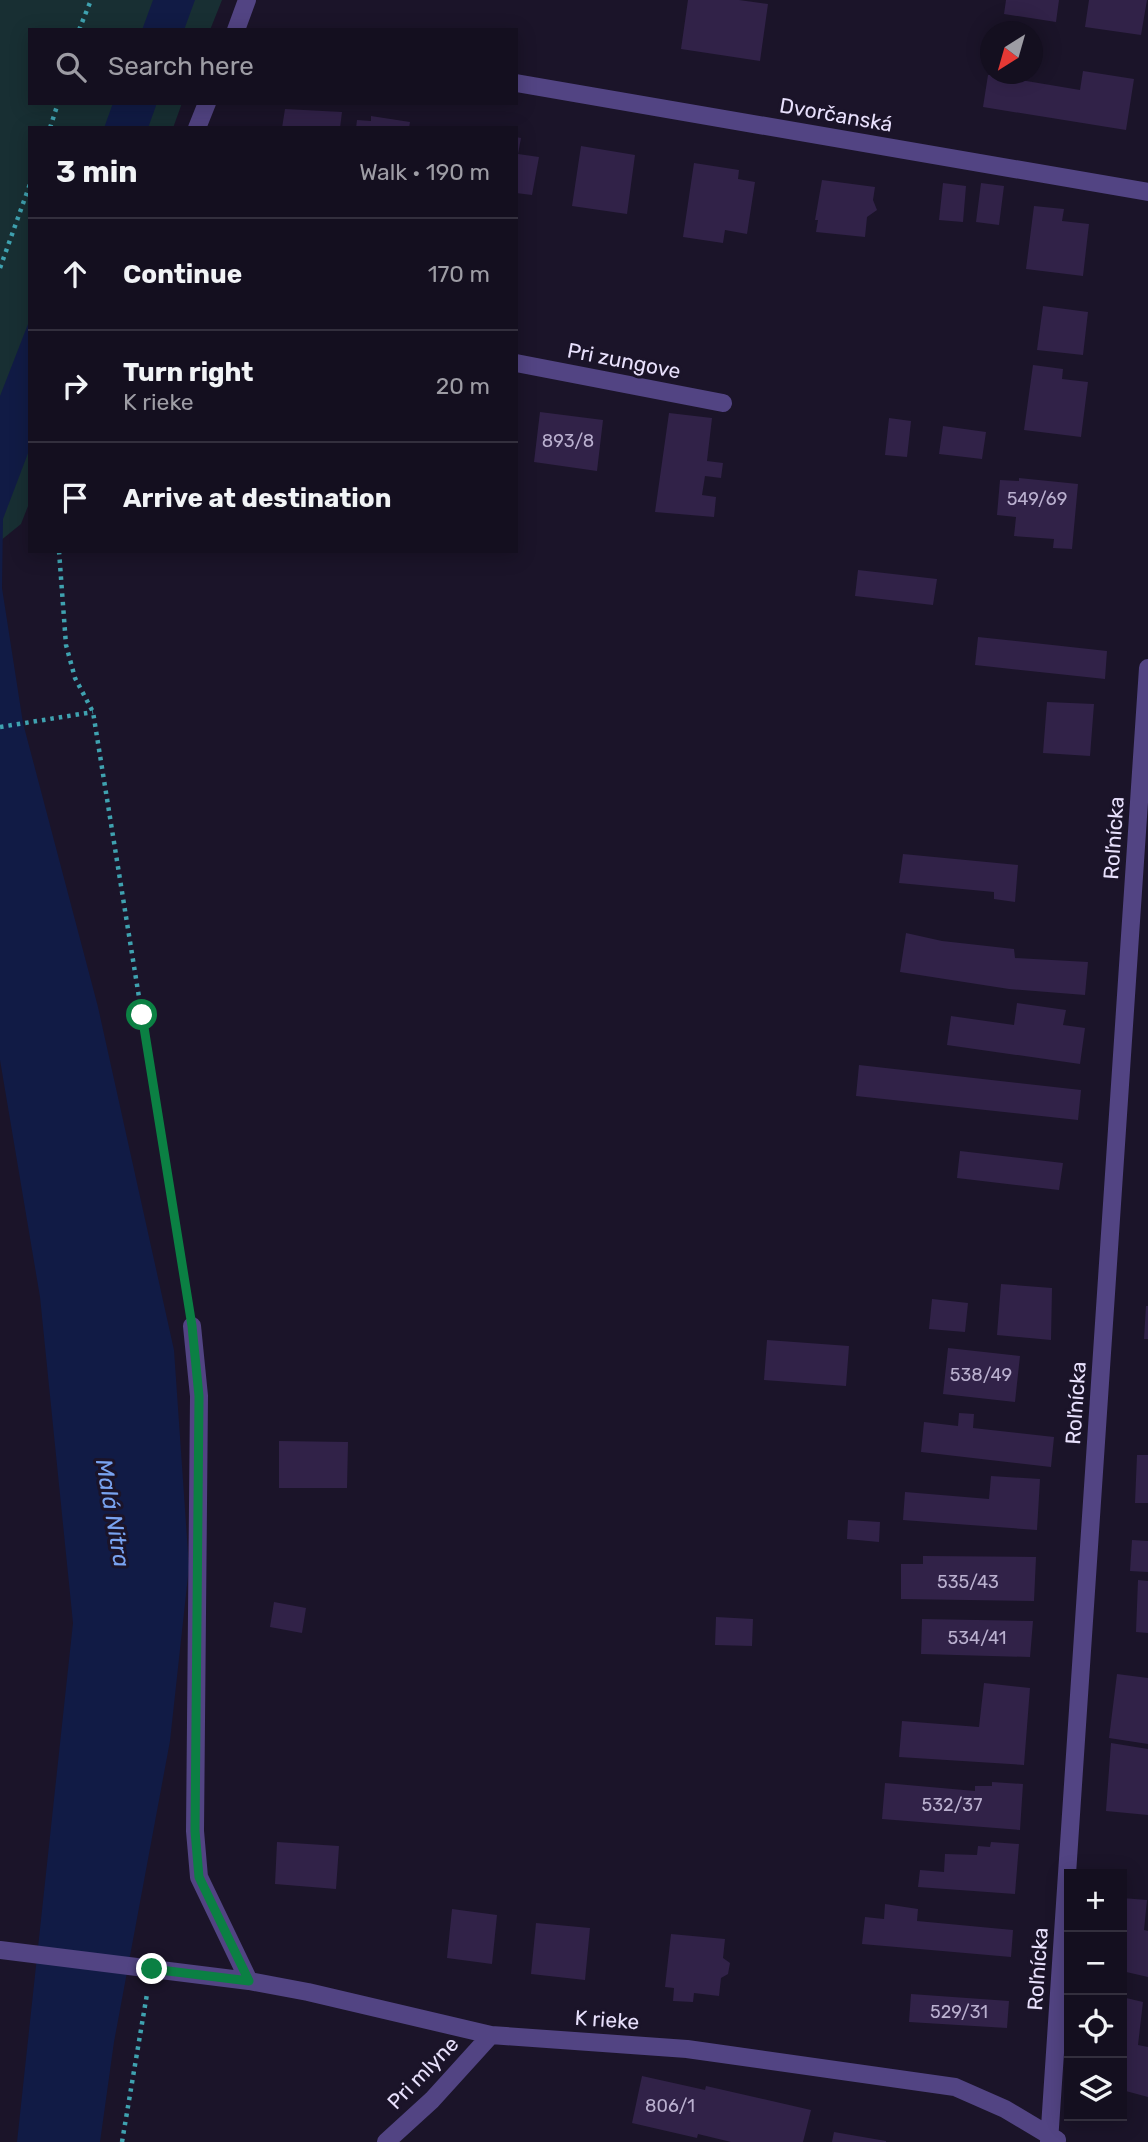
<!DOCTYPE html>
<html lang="en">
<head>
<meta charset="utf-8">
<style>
	:root { --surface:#140f1f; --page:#211d2c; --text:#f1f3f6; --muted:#9d9ca4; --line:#332f3d }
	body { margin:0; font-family:Rubik,sans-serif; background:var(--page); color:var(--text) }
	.controls { position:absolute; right:21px; bottom:21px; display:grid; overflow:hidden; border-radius:0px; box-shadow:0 4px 18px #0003 }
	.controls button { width:63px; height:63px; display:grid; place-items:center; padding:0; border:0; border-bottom:2px solid var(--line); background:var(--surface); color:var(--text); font:35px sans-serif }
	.compass { position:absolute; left:980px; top:21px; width:63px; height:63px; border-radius:50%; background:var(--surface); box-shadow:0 4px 18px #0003; rotate:217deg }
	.stop { position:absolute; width:21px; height:21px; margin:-16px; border:5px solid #0b8043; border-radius:50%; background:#fff }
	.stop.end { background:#0b8043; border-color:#fff; box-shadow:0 2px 7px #0008 }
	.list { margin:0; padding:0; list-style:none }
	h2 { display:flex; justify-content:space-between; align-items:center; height:91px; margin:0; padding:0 28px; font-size:30px }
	h2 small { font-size:23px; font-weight:400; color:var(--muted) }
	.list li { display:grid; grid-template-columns:46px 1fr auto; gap:21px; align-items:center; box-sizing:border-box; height:112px; padding:0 28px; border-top:2px solid var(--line) }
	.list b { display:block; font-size:26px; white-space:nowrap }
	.list p { margin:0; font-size:23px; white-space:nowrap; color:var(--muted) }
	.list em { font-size:23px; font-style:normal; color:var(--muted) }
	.icon { flex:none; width:38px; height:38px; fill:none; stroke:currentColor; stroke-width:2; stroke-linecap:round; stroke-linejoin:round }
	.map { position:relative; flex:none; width:1148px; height:2142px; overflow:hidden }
	.search { position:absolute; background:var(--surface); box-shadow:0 4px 18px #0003; left:28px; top:28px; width:490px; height:77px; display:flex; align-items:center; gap:18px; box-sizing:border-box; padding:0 24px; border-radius:0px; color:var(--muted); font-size:26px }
	.panel { position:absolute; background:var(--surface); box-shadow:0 4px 18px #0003; left:28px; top:126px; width:490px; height:427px; border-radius:0px }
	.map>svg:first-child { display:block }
</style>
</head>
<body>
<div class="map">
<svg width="1148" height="2142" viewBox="0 0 1148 2142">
	<rect width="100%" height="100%" fill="#1b1429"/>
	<path fill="#182f33" d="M0,0H222L210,30H30V103H182L173,128H30V501L21,524L0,541Z"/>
	<path fill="#111b45" d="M153,0H195L184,30H142Z
		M113,103H157L148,128H104Z
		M30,319V448L3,519L2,588L23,723L98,1007L174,1350L189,1567L170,1741L114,2042L100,2142H17L73,1623L40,1297L0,1060V396Z"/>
	<path fill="#312248" d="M688,0H739L768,4L760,61L681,49Z
		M1006,0H1059L1056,22L1004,14Z
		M1089,0H1147L1141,35L1085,27Z
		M1083,71L1134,79L1126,130L983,107L988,75L1009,74L1008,78L1080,90Z
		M285,109L342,112L340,128H282Z
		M371,116L410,122L409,128H356L357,120L371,121Z
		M516,137L521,138L518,154L539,157L532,195L516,193Z
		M581,146L635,155L627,214L572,206Z
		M694,163L739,170L738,179L755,182L747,234L725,230L723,243L683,237Z
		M822,180L875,187L873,200L877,210L867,217L865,237L816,232L818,220H815Z
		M943,183L966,186L963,222L939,220Z
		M981,183L1004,186L999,225L976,222Z
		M1034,206L1064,209L1062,221L1089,224L1083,276L1026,269Z
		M1043,306L1088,312L1083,355L1037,350Z
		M1033,365L1063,369L1062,379L1088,382L1081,437L1024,430Z
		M540,412L603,420L597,471L534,462Z
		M669,413L712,418L707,461L723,463L721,478L705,476L702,495L716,497L714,517L655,512Z
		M889,418L911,421L907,457L885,455Z
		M943,426L986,432L982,459L939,454Z
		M1019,478L1078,484L1072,549L1053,548L1054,539L1014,536L1016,517L997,515L1000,480L1019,481Z
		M858,570L937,579L933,605L855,596Z
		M978,637L1107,651L1105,679L975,665Z
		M1047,702L1094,704L1090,756L1043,753Z
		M903,854L1018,865L1015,902L994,899V892L899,883Z
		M906,933L942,941L1014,949L1015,958L1088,962L1085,995L1009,989L900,972Z
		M1017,1003L1066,1010L1063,1025L1085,1028L1080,1064L947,1045L951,1016L1014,1025Z
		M859,1065L1081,1090L1078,1120L856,1096Z
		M960,1151L1063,1163L1059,1190L957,1178Z
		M1001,1284L1052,1288L1051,1340L997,1335Z
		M932,1299L968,1303L965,1332L929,1329Z
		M1146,1306H1148V1339H1144Z
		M767,1340L849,1346L846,1386L764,1380Z
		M948,1348L1020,1356L1015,1402L943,1394Z
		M959,1413L974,1414L973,1428L1054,1437L1051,1467L921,1452L924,1422L958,1426Z
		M279,1441L348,1442L347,1488H279Z
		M1137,1455H1148V1503H1135Z
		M991,1476L1040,1479L1037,1530L903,1520L905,1492L989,1499Z
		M848,1520L880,1522L879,1542L847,1539Z
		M1132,1540L1148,1541V1572L1130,1571Z
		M923,1556L1036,1557L1034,1601L901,1599V1564H923Z
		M1138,1580L1148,1581V1633L1136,1632Z
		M274,1602L306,1608L302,1633L270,1627Z
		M716,1617L753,1619L752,1646L715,1645Z
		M922,1619L1033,1621L1030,1657L921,1654Z
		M1117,1674L1148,1678V1744L1109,1738Z
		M984,1683L1030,1688L1024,1765L899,1757L902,1721L979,1727Z
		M1111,1743L1148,1749V1815L1106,1811Z
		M992,1782L1023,1784L1020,1830L882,1819L885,1783L975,1791V1786H992Z
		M277,1842L339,1846L336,1889L275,1884Z
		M991,1842L1019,1844L1015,1894L918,1887L920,1870L944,1872L945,1854L977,1855L978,1846L990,1847Z
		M1122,1898L1147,1900L1144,1930L1148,1931V1977L1122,1971Z
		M885,1904L918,1909L917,1921L1013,1930L1011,1957L862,1944L865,1917L884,1919Z
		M452,1909L497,1915L492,1964L447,1958Z
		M536,1923L590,1928L585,1980L531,1974Z
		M671,1934L725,1939L723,1958L730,1963L728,1974L721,1978L719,1996L694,1993L693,2002L673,2001L674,1988L665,1987Z
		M911,1994L1009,2001L1007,2028L909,2022Z
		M1122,1997L1143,2002L1138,2045L1148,2047V2097L1122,2090Z
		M642,2076L705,2090L706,2086L811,2110L803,2142H731L698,2134L697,2138L632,2123Z
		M834,2132L886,2141V2142H832Z"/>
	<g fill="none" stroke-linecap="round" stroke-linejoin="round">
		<path stroke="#3fa2b0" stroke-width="4.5" stroke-dasharray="3.5 5" stroke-linecap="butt" d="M79,30L91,0
			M50,128L58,103
			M0,268L30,184
			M59,551L66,645L75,678L93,712L188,1301
			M0,727L93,712
			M122,2142L147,1994"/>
		<path stroke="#524483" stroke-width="18" d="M236,30L247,0
			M516,83L1148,192
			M197,128L207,103
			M516,363L723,403
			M192,1326L199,1396L195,1831L199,1877L249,1981
			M0,1950L249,1981L308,1992L491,2035L687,2049L955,2087L1005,2109L1057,2140
			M386,2142L432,2100L491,2035
			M1049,2142L1148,668"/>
	</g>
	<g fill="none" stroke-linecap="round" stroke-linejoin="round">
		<path stroke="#0b8043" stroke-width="9" d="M142,1015L192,1326L199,1396L195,1831L199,1877L249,1981L152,1969"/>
	</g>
	<g text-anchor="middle" stroke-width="6" stroke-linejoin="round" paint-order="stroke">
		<g font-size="18" fill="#bab0cf">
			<text x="568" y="447">893/8</text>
			<text x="1037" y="505">549/69</text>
			<text x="981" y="1381">538/49</text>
			<text x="968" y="1588">535/43</text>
			<text x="977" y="1644">534/41</text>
			<text x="952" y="1811">532/37</text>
			<text x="959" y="2018">529/31</text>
			<text x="670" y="2112">806/1</text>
		</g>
		<g font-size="21" fill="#e8e0fc" stroke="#1b1429">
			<text transform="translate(836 115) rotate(10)" y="7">Dvorčanská</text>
			<text transform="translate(624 361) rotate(11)" y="7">Pri zungove</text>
			<text transform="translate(1114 838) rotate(-86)" y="7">Roľnícka</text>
			<text transform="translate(1076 1403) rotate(-86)" y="7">Roľnícka</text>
			<text transform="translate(1038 1969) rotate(-86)" y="7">Roľnícka</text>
			<text transform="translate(607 2020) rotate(4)" y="7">K rieke</text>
			<text transform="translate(423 2073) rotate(-46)" y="7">Pri mlyne</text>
		</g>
		<g font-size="23" font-style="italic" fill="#79a3f0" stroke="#1b1429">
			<text transform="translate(113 1513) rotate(80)" y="8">Malá Nitra</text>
		</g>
	</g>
</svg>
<div class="controls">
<button>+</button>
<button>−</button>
<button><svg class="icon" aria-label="locate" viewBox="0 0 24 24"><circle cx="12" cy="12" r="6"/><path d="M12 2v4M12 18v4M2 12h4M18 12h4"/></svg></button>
<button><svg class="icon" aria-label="layers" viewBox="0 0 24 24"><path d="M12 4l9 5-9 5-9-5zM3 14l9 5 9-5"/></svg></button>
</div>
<svg class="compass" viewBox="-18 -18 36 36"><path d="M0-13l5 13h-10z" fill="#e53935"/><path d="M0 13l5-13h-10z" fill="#9d9ca4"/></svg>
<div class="stop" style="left:142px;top:1015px"></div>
<div class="stop end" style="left:152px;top:1969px"></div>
<div class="search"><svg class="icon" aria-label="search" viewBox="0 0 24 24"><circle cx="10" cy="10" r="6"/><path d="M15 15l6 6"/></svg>Search here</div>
<section class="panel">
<h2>3 min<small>Walk · 190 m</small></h2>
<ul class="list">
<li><svg class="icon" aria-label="ahead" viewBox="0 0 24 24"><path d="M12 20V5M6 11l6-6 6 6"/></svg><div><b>Continue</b></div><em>170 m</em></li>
<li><svg class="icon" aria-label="right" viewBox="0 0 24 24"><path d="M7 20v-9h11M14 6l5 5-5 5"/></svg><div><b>Turn right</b><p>K rieke</p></div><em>20 m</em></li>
<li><svg class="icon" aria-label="arrive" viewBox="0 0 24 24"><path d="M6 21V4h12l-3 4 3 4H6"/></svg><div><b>Arrive at destination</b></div></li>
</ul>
</section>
</div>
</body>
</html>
